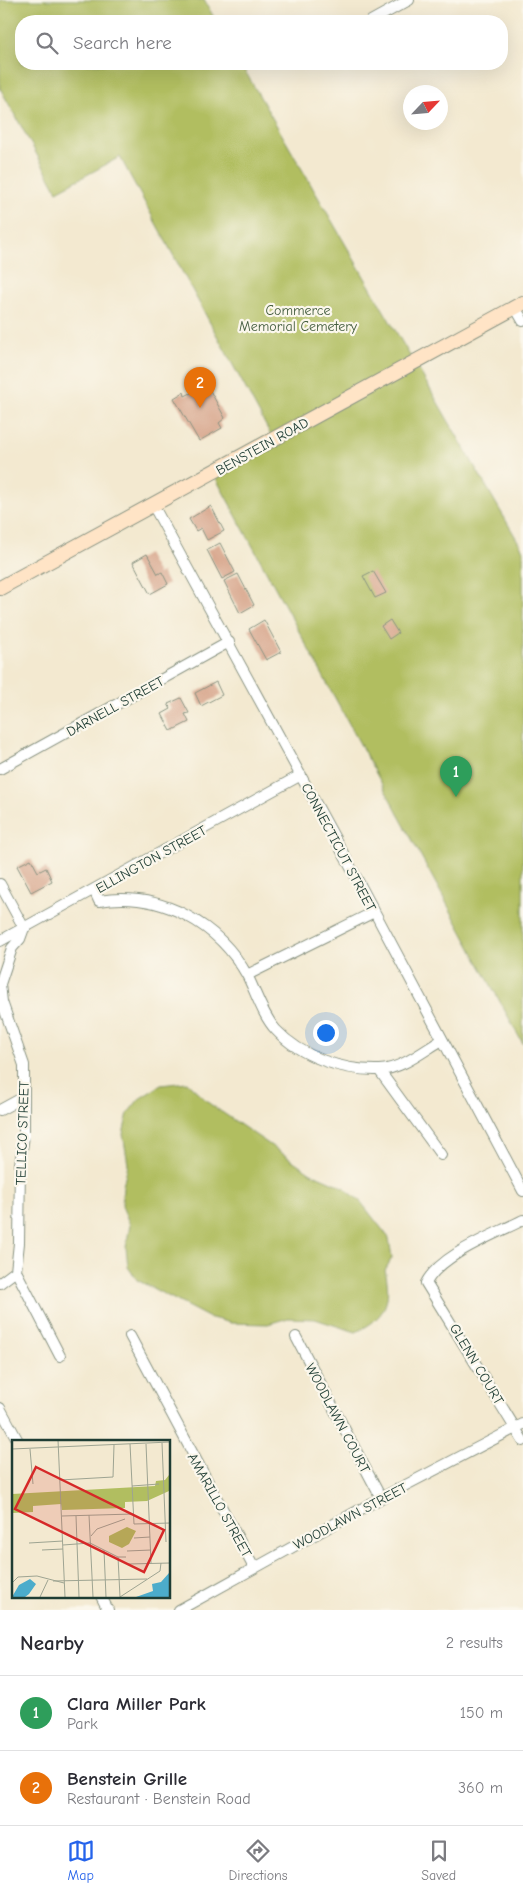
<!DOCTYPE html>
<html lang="en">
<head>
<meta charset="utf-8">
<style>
	:root { --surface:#fff; --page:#f2f2f3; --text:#2b2b33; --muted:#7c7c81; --line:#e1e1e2; --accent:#2563eb }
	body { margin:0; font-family:"Comic Neue",sans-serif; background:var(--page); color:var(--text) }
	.compass { position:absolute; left:403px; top:85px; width:45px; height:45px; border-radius:50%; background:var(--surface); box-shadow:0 5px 20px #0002; rotate:64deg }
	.you { position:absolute; left:325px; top:1032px; width:18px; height:18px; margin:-12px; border:4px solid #fff; border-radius:50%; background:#1a73e8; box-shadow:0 0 0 8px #1a73e833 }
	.badge { display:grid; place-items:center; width:32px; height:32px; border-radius:50%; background:var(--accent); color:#fff; font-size:16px; font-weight:700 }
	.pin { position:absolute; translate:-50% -41px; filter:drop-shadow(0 1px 2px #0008) }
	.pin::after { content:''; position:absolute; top:26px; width:18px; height:15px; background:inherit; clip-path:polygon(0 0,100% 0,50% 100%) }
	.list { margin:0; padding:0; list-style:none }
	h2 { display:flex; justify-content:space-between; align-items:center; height:65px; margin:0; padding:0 20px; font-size:21px }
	h2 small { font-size:16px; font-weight:400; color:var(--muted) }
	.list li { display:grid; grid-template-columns:32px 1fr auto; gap:15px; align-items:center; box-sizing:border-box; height:75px; padding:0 20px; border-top:1px solid var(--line) }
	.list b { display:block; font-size:19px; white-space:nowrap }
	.list p { margin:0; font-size:16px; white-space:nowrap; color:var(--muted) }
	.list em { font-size:16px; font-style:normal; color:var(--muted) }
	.icon { flex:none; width:28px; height:28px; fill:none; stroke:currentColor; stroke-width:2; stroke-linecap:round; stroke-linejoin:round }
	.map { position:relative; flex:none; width:523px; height:1610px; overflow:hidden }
	.search { position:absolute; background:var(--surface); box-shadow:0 5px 20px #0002; left:15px; right:15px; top:15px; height:55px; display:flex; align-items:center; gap:12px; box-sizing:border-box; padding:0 18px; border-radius:20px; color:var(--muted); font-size:19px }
	.sheet { height:215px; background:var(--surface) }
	nav { display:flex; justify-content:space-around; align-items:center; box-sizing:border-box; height:70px; border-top:1px solid var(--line); background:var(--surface); font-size:14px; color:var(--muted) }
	nav a { display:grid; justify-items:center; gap:2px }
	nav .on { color:var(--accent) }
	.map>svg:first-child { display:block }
</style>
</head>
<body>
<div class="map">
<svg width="523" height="1610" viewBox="0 0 523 1610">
	<rect width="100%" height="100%" fill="#fbf7ec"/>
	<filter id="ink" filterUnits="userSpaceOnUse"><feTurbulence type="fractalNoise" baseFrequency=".02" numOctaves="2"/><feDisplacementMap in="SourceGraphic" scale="10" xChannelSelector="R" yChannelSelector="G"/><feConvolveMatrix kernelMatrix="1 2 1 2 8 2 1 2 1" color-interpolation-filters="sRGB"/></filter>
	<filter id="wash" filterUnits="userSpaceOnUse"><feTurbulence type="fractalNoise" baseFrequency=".0096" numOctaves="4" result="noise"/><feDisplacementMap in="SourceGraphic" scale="20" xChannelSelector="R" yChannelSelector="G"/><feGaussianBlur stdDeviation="1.12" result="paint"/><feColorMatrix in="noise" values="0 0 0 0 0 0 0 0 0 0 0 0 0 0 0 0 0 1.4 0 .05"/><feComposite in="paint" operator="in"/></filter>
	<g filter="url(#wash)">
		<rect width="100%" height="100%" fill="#f3e9d0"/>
		<path fill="#b1be60" stroke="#687e4a" d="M0,0H204L216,21H21V64H241L413,361L272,437L120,157L57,191L0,88Z
			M415,363L523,550V1044L214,475Z
			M187,1082L210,1104L232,1119L311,1173L343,1187L360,1201L389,1238L392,1258L385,1270C392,1301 386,1318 356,1332L315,1319L288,1318L268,1324L231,1323L208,1317L137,1280L128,1267L126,1247L130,1225L122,1206L123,1186L128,1164L123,1134L128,1113L139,1099L161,1085Z"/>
		<g id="blocks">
			<path fill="#d6a287" d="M207,385L225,418L219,423L222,428L199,441L174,398L184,392L185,396Z
				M211,506L224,531L207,540L201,528L196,531L189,519Z
				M220,543L235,572L222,579L207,550Z
				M147,554L158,574L162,572L168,584L150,594L133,562Z
				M373,571L386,593L375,598L363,576Z
				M238,574L254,605L240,613L224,581Z
				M264,620L281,652L266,660L249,629Z
				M390,620L398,633L389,639L381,626Z
				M216,682L222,695L201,706L195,693Z
				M181,698L189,713L185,714L189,722L171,731L162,714L171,709L168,704Z
				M31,859L38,872L46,868L52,881L31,892L17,866Z"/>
		</g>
	</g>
	<g filter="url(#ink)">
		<use href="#blocks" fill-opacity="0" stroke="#899382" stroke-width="1"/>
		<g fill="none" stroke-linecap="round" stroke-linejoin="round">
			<defs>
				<path id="street" d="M371,21L409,0
					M515,307L523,321
					M153,505L356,877L523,1191
					M0,769L229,642
					M0,884L24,928L20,939L12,948L0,984L2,1002L24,1065V1136L20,1164L19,1243L16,1271L60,1356
					M94,890L99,901C160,891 219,923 248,977C256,993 263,1016 276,1030C301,1057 343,1071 379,1070L441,1155
					M0,941L301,775
					M247,975L374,912
					M379,1070C402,1069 423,1051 442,1040
					M0,1110L24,1097
					M523,1220C494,1235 441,1254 426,1283L523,1441
					M0,1283L16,1271
					M130,1336L254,1568
					M296,1337L381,1498
					M0,1408L18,1441
					M101,1596L108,1610
					M179,1610L381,1498L523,1424"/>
				<path id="secondary" d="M0,588L523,303"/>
			</defs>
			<use href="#street" stroke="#899382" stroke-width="12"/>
			<use href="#secondary" stroke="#899382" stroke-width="16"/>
			<use href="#street" stroke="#fff" stroke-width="10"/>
			<use href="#secondary" stroke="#ffe4c6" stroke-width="14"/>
		</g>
	</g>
	<g text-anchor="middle" stroke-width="4.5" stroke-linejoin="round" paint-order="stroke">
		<g font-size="14" fill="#445d3f" stroke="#fbf7ec">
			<text x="298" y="315">Commerce<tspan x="298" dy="16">Memorial Cemetery</tspan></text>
		</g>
		<g font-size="14" fill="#1f3d34" stroke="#fbf7ec">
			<text transform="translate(262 446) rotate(-29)" y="5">BENSTEIN ROAD</text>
			<text transform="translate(115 706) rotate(-29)" y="5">DARNELL STREET</text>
			<text transform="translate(339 847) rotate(62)" y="5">CONNECTICUT STREET</text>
			<text transform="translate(151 859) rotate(-29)" y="5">ELLINGTON STREET</text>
			<text transform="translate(22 1133) rotate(-88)" y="5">TELLICO STREET</text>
			<text transform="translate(477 1364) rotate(59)" y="5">GLENN COURT</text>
			<text transform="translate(338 1418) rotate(62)" y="5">WOODLAWN COURT</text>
			<text transform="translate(220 1505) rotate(61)" y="5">AMARILLO STREET</text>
			<text transform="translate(350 1516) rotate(-28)" y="5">WOODLAWN STREET</text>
		</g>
	</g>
	<g transform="translate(12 1440)">
		<rect width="158" height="158" fill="#f3e9d0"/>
		<path d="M157,35V51L135,61L113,62V68L50,70L49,64L21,66V72L0,73V54L143,46L144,41L153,40ZM115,87L124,91L117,104L110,108L97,102V96Z" fill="#b1be60"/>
		<path d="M157,133V157H124L141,151L140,144L149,142ZM18,139L24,144L17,154L13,157H0L7,145Z" fill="#4caccb"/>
		<path fill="none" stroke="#9ea492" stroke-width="1" d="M46,0L53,157M150,3L154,102M118,4L122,84L158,83M134,4L139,123M0,9L158,2M18,9L21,44M48,40L101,37L102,5M120,46L147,44M77,75L81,157M50,76L121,74M64,76L67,157M79,96L85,89L113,79M122,98L138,97M17,103L51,101M51,105L78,103L106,117H114M30,110L51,109M92,110L94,157M115,111L139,110M106,117L108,157M116,124L158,123M41,141L135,139M0,143L6,137L25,136L52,143M28,157L36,140M108,157L148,131L149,123"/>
		<path fill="#d62828" fill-opacity="0.15" stroke="#d62828" stroke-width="2.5" d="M24,27L152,90L132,132L3,69Z"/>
		<rect width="158" height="158" fill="none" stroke="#1f3d34" stroke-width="2.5"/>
	</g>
</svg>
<svg class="compass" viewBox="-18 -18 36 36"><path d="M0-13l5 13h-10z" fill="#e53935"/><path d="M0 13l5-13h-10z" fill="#7c7c81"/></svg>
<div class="you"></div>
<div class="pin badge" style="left:456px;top:797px;background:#2e9e5b">1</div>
<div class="pin badge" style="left:200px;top:408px;background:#e8710a">2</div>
<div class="search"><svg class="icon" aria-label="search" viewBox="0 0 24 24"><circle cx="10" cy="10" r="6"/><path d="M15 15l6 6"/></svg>Search here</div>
</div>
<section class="sheet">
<h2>Nearby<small>2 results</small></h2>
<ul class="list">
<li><span class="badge" style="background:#2e9e5b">1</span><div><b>Clara Miller Park</b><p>Park</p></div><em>150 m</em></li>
<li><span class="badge" style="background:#e8710a">2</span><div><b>Benstein Grille</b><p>Restaurant · Benstein Road</p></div><em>360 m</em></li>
</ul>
</section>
<nav>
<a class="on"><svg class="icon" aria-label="map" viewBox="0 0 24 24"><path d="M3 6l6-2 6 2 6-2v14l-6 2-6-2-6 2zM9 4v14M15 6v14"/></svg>Map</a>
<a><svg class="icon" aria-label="directions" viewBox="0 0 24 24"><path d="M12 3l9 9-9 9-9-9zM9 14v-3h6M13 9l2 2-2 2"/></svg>Directions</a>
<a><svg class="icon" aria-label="saved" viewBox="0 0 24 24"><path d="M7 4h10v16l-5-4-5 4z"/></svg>Saved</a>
</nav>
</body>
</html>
